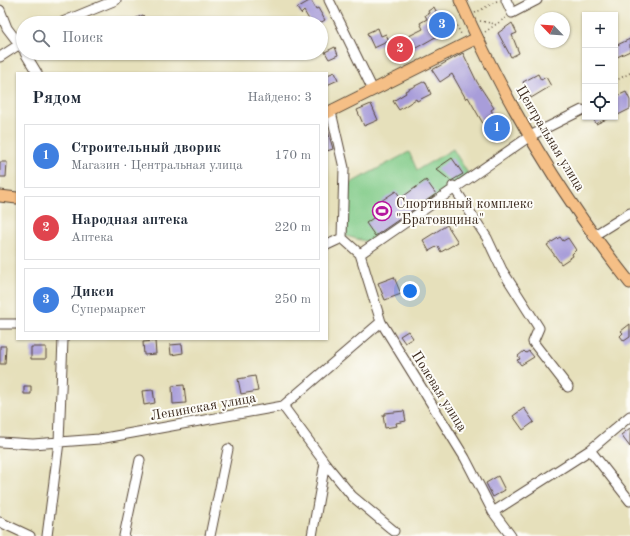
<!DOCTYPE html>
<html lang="ru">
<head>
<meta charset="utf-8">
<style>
	:root { --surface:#fff; --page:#f6f6f7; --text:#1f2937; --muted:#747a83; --line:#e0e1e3; --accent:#1a73e8 }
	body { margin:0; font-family:"Old Standard TT",serif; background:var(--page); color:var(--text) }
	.controls { position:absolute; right:12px; top:12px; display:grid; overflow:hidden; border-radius:0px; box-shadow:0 1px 3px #0004 }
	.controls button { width:36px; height:36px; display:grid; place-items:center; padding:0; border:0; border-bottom:1px solid var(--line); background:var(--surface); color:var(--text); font:20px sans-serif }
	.compass { position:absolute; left:534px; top:12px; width:36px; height:36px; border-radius:50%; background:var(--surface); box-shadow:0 1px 3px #0004; rotate:295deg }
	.you { position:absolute; left:410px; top:291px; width:14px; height:14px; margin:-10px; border:3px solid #fff; border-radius:50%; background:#1a73e8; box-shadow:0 0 0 6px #1a73e833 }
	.badge { display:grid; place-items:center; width:26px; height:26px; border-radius:50%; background:var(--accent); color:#fff; font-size:13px; font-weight:700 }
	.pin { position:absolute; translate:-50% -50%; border:2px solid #fff; box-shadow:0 1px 4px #0006 }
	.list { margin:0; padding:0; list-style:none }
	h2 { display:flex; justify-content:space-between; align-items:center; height:52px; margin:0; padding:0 16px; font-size:17px }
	h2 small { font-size:13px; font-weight:400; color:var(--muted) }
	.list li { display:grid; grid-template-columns:26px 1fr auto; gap:12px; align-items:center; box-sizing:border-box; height:64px; margin:0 8px 8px; padding:0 8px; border:1px solid var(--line); border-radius:0px }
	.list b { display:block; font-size:15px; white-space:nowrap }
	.list p { margin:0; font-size:13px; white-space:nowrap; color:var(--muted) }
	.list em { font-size:13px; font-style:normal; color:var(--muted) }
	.icon { flex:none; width:22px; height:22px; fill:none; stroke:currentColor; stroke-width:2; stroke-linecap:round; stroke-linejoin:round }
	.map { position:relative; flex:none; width:630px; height:536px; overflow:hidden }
	.search { position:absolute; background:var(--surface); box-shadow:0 1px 3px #0004; left:16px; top:16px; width:312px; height:44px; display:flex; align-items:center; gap:10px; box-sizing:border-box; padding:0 14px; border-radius:22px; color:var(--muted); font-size:15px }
	.panel { position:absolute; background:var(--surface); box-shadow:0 1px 3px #0004; left:16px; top:72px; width:312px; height:268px; border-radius:0px }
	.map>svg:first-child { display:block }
</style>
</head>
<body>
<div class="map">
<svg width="630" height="536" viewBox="0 0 630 536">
	<rect width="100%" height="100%" fill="#fdfcf7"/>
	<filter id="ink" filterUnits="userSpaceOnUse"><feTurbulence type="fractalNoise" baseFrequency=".025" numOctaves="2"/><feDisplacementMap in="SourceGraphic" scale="8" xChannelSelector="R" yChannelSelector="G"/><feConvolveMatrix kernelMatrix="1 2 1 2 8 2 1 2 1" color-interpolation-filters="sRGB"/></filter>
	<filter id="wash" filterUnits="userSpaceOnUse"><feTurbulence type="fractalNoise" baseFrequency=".012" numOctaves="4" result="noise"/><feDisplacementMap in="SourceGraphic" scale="16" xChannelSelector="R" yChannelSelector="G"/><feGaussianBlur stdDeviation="0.9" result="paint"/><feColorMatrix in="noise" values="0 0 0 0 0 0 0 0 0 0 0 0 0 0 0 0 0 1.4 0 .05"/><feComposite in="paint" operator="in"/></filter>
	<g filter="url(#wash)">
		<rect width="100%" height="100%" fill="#e6e0bb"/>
		<path fill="#81cb88" stroke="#5e7a53" d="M453,149L469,175L372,243L346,236L347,185L409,152L417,170Z"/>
		<g id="blocks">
			<path fill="#a89dd9" d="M311,0L316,9L318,8L325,20L320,23H311L304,11L301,14L297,8Z
				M434,7L446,31L402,56L395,43L423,29L420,23L427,19L425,15L429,13L428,11Z
				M143,15L147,23H126Z
				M512,23L517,33L512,35L519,53L511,57L498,33Z
				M378,28L381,36L386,34L389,41L374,48L367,33Z
				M630,39V51L615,58V46Z
				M335,47L338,55L329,59L325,52Z
				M463,53L477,82L494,108L491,110L506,136L494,143L468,97L466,99L452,74L440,82L432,70Z
				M335,72L338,80L327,85V75Z
				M538,74L541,80L546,77L551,86L531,98L523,82Z
				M425,81L431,94L417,101L416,99L399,110L393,101L406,93L405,91Z
				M626,92L630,100V109L618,115L615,109V105L618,103L615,97Z
				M371,104L378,120L364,126L357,110Z
				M593,117H611L596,124Z
				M327,128L333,149L327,151Z
				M452,158L463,174L451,181L436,169Z
				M0,162H7L6,177H0Z
				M426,180L436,194L375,236L366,223L386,209L381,201L396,191L401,198Z
				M447,225L458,242L441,252L438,246L429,251L423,240Z
				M560,237L563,241L568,238L576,250L572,254L573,256L561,264L547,245Z
				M394,277L401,294L385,300L378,283Z
				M630,324V337L624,341L620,336L623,333L621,331Z
				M408,331L413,338L405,343L400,336Z
				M155,341L156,354L144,355L143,342Z
				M182,344L183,353L171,355L170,345Z
				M0,346H6L5,364H0Z
				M31,347H46V359H31Z
				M524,351L526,353L529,351L534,357L521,365L517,360L520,359L518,356Z
				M255,376L258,391L241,394L238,379Z
				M184,385L186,403L173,404L172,386Z
				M24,386H31V394H24Z
				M153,390L155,403L144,405L142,391Z
				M524,408L534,422L523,430L513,416Z
				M404,411L406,421L396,423L397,426L385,428L383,415H385V413Z
				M630,428V447L621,435Z
				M498,476L505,490L493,497L486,483Z"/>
		</g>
	</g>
	<g filter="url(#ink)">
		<use href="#blocks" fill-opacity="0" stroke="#554536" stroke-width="1"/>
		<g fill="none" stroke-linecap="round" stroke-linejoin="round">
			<defs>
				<path id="minor" d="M329,0L373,90
					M506,0L512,13L537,0
					M0,10L7,28L23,49
					M60,23L116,0
					M25,53L37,73
					M0,57L23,42
					M331,112L344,168L342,238L360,254L381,322L465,458L493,512L511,536
					M453,186L487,238L502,270L539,328L533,342L568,387
					M593,236L630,213
					M327,245L342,238
					M360,254L530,136L582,110
					M0,324H17
					M283,406L325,463L352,496L394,531
					M0,442L33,444L99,439L283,406L381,322
					M590,450L630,501
					M493,512L590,450L630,416
					M0,522L30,536
					M47,536L59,442L63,339
					M124,536L140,460
					M210,536L228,449
					M312,536L325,463"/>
				<path id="major" d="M460,0C504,100 562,197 630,283
					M327,113L477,38
					M0,196L17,198"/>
			</defs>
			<use href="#minor" stroke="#554536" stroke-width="11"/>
			<use href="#major" stroke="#554536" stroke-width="13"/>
			<path stroke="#554536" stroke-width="1.5" stroke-dasharray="1 3" stroke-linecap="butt" d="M475,13L497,1
				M480,21L496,24
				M455,22L462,36
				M485,32L507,17
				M615,81L630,73"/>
			<use href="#minor" stroke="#fff" stroke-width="9"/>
			<use href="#major" stroke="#f5bf86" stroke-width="11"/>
		</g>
	</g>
	<defs>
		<symbol id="stadium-ring" viewBox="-11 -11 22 22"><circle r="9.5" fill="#fdfcf7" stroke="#b5179e" stroke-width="1.5"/><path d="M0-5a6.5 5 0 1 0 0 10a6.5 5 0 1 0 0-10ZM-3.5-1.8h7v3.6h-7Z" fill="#b5179e"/></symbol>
	</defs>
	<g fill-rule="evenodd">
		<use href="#stadium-ring" x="371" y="200" width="22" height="22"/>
	</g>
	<g text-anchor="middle" stroke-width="4" stroke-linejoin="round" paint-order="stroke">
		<g font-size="14" fill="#3b2a1e" stroke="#fdfcf7">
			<text transform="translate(551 138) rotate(59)" y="5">Центральная улица</text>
			<text transform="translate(440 391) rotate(58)" y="5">Полевая улица</text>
			<text transform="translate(203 406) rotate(-10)" y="5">Ленинская улица</text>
		</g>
		<g font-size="14" fill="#3b2a1e" stroke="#fdfcf7" text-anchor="start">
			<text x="396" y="208">Спортивный комплекс<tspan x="396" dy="16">"Братовщина"</tspan></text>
		</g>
	</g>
</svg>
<div class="controls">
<button>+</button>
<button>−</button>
<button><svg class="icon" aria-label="locate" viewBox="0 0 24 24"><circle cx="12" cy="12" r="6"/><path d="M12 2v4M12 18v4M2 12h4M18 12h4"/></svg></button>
</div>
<svg class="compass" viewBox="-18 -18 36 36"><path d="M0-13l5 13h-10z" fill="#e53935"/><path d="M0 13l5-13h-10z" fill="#747a83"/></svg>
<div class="you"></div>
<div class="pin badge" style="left:497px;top:128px;background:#3f7fe0">1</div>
<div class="pin badge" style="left:400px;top:49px;background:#e0444e">2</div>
<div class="pin badge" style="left:442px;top:25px;background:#3f7fe0">3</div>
<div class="search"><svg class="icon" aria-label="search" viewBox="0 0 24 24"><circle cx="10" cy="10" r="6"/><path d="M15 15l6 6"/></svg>Поиск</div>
<section class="panel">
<h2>Рядом<small>Найдено: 3</small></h2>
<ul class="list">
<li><span class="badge" style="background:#3f7fe0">1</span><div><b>Строительный дворик</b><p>Магазин · Центральная улица</p></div><em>170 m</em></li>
<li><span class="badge" style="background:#e0444e">2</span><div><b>Народная аптека</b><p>Аптека</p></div><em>220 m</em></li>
<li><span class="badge" style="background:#3f7fe0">3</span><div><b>Дикси</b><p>Супермаркет</p></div><em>250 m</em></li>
</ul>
</section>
</div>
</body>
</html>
